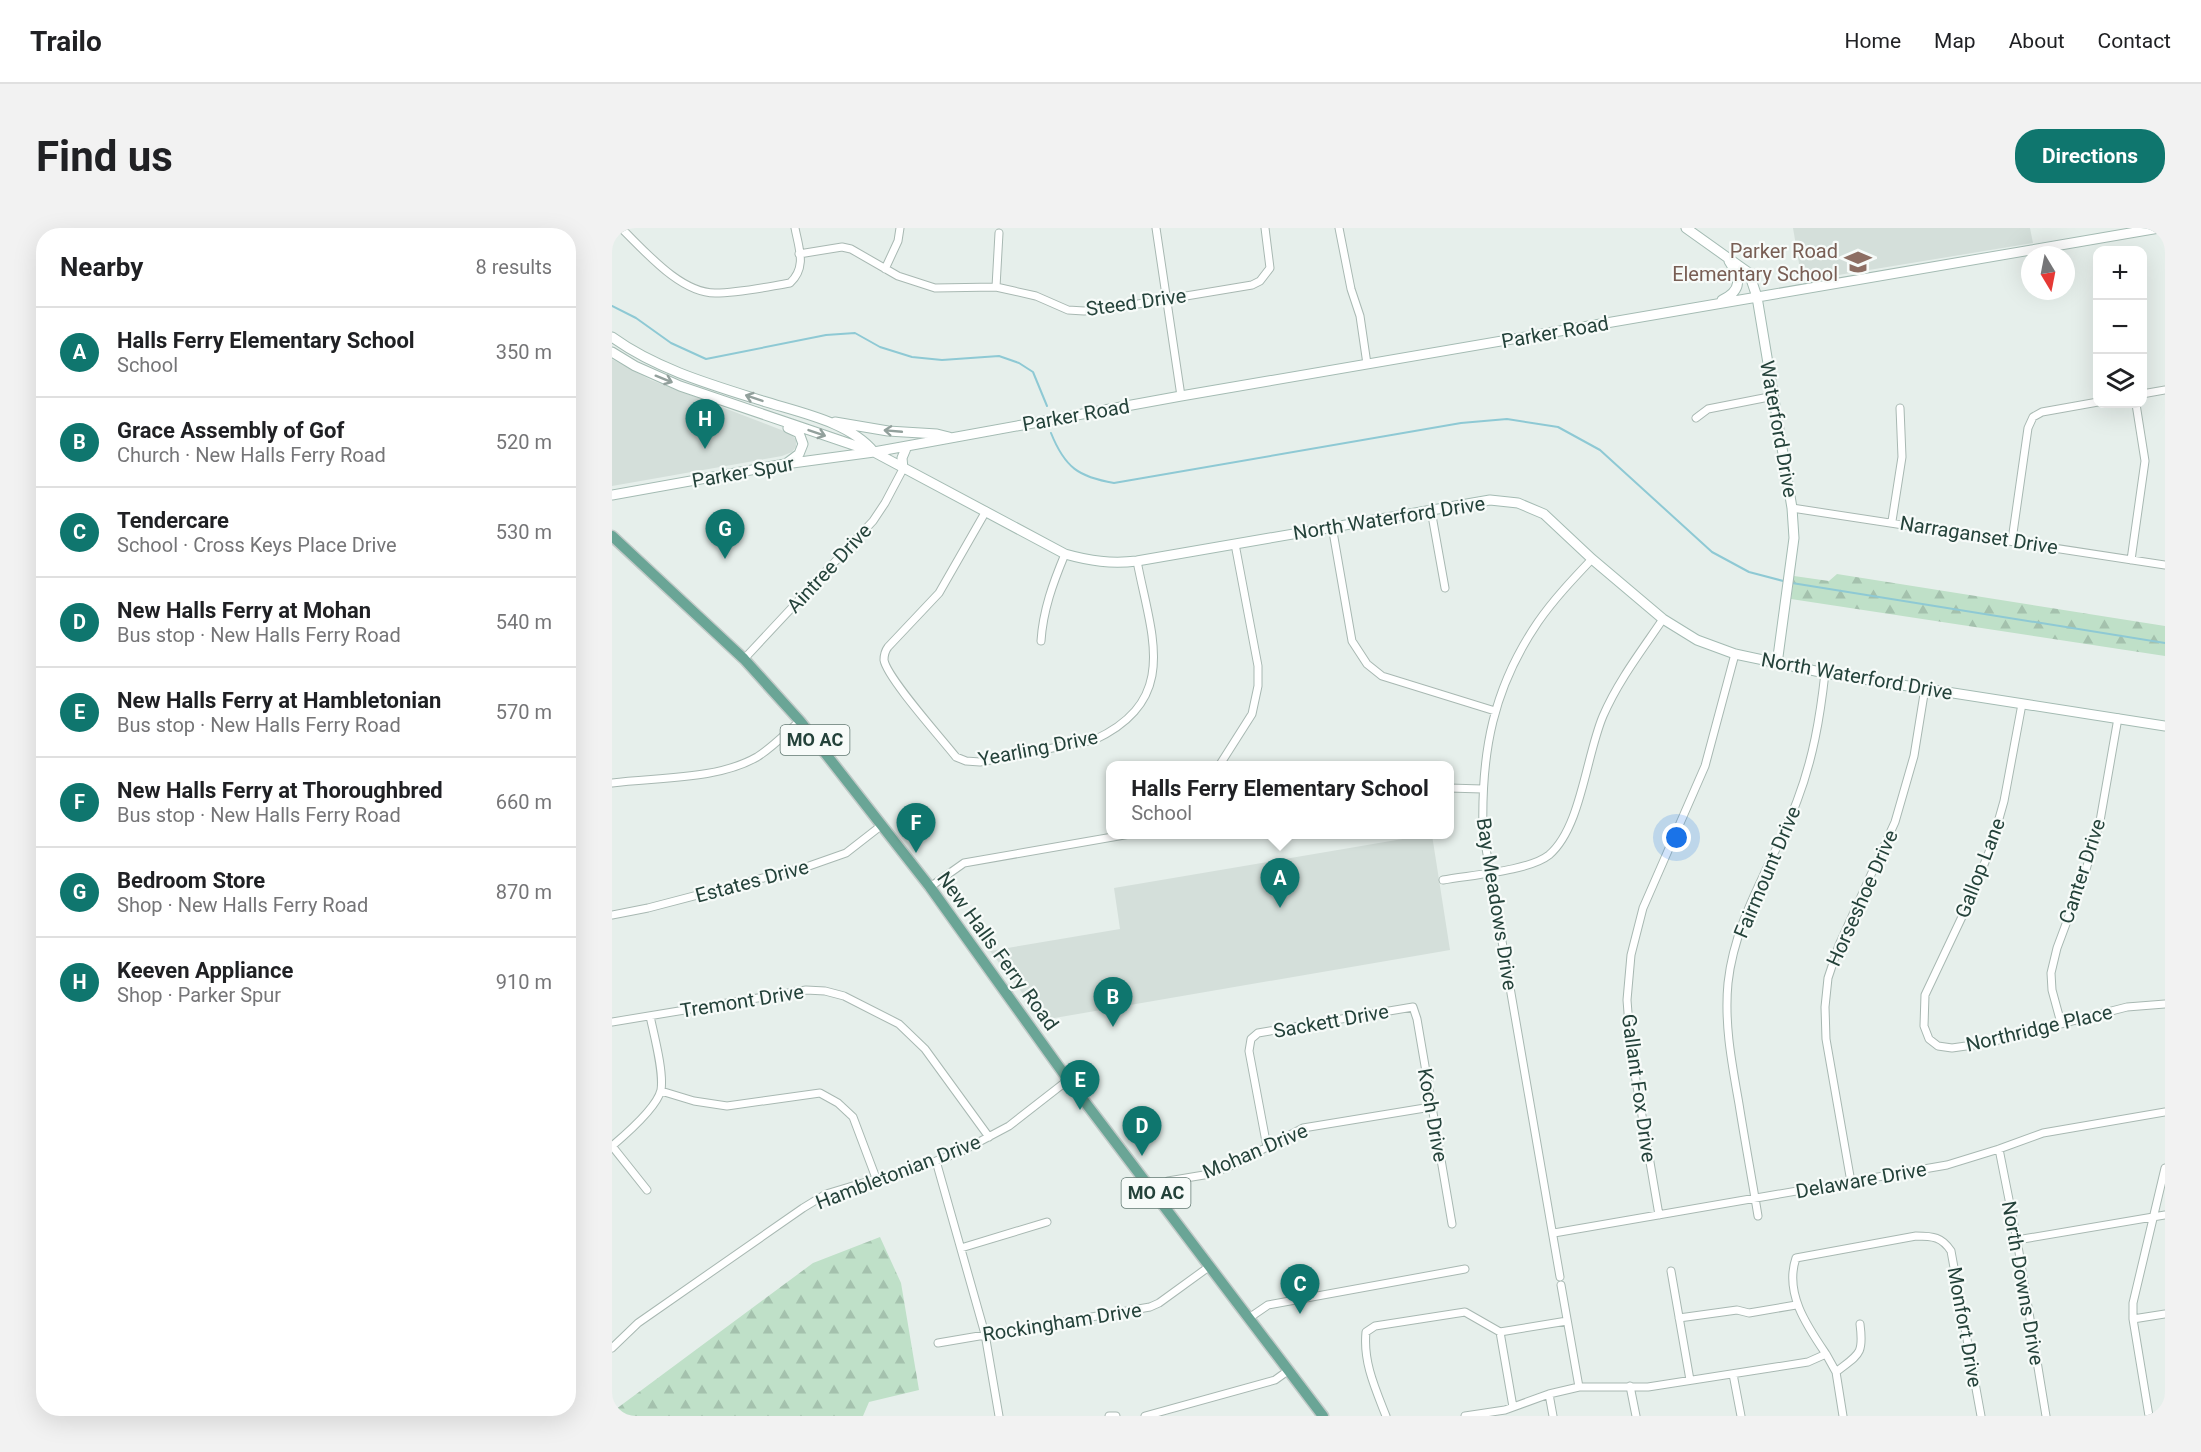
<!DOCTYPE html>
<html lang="en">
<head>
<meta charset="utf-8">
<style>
	:root { --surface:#fff; --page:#f2f2f2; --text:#202124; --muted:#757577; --line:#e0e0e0; --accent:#0f766e }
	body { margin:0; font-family:Roboto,sans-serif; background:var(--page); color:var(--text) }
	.controls { position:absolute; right:18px; top:18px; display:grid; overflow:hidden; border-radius:12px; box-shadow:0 6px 24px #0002 }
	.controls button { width:54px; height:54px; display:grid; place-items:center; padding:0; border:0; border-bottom:2px solid var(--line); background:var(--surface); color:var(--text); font:30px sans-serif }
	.compass { position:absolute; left:1409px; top:18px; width:54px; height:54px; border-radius:50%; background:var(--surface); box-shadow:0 6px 24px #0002; rotate:170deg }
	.you { position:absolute; left:1065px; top:610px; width:21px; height:21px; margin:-15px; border:4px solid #fff; border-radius:50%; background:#1a73e8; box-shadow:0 0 0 9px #1a73e833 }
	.badge { display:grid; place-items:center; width:39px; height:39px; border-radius:50%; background:var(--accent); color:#fff; font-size:20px; font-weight:700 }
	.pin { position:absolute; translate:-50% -50px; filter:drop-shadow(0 2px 3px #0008) }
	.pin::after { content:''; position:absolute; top:32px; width:21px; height:18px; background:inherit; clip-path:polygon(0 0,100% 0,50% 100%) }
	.popup { position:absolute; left:494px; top:533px; width:348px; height:78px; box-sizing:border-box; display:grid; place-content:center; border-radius:12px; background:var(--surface); filter:drop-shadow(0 2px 4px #0005); font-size:20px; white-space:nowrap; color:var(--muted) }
	.popup b { font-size:22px; color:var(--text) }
	.popup::after { content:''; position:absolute; left:50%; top:100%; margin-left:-12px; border:12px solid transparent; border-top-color:var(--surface) }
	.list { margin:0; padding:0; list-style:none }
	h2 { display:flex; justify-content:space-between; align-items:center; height:78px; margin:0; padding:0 24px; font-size:26px }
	h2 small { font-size:20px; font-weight:400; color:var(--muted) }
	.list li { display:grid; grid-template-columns:39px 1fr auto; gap:18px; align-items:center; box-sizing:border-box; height:90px; padding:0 24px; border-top:2px solid var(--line) }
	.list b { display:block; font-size:22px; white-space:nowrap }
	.list p { margin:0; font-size:20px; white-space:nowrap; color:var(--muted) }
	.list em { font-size:20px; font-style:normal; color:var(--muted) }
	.icon { flex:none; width:33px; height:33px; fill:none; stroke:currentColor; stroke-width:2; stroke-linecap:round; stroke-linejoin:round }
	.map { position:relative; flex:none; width:1553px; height:1188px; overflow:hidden; border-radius:24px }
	header { display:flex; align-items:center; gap:36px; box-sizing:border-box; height:84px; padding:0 30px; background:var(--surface); border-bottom:2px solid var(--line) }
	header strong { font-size:28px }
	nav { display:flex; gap:33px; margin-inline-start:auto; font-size:21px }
	.intro { display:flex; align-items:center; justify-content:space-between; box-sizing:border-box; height:144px; padding:0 36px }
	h1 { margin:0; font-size:42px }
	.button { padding:15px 27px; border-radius:24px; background:var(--accent); color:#fff; font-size:21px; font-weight:700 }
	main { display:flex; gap:36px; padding:0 36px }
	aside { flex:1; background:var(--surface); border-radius:24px; box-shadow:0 6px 24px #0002 }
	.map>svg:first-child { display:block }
</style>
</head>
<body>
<header>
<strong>Trailo</strong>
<nav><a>Home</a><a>Map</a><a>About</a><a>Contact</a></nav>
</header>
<div class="intro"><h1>Find us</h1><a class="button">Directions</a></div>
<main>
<aside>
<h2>Nearby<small>8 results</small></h2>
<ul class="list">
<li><span class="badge">A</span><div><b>Halls Ferry Elementary School</b><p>School</p></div><em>350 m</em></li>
<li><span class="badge">B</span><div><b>Grace Assembly of Gof</b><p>Church · New Halls Ferry Road</p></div><em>520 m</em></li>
<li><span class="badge">C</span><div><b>Tendercare</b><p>School · Cross Keys Place Drive</p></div><em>530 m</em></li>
<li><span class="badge">D</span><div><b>New Halls Ferry at Mohan</b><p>Bus stop · New Halls Ferry Road</p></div><em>540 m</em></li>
<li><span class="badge">E</span><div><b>New Halls Ferry at Hambletonian</b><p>Bus stop · New Halls Ferry Road</p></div><em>570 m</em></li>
<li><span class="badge">F</span><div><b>New Halls Ferry at Thoroughbred</b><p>Bus stop · New Halls Ferry Road</p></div><em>660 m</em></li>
<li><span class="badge">G</span><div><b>Bedroom Store</b><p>Shop · New Halls Ferry Road</p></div><em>870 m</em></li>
<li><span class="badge">H</span><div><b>Keeven Appliance</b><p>Shop · Parker Spur</p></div><em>910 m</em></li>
</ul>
</aside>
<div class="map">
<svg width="1553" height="1188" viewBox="0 0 1553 1188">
	<defs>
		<pattern id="forest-firs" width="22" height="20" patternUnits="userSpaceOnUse" patternTransform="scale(1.5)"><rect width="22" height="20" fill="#bfe0c8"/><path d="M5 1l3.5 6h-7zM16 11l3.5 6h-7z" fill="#a4c1ad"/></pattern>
	</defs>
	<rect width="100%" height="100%" fill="#e6efeb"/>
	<path fill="#d4dfda" d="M1181,0H1418L1421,15L1190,53Z
		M0,131L39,152L172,203L180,207L184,212V219L180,224L170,228L0,258Z
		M814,607H820L838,722L431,792L378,723L508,701L502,660Z"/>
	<path fill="url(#forest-firs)" d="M1225,346L1553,398V428L1179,371L1182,348L1217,353Z
		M268,1009L289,1055L307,1162L257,1174L251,1188H0V1184L201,1035Z"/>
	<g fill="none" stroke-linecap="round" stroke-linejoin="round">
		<path stroke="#8ec9d4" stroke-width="2" d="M0,78L24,90L59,115L94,131L214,107L243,105L268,119L300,129L330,132L387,128L407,135L421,144L435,178
			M439,205C453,240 467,249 502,255L849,195L895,191L946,199L988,222L1100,324L1137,344L1175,354
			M1180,355L1553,415"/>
		<defs>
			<path id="street" d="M9,0C33,23 68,65 103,65C128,65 154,59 178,55C195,39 187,21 183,0
				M544,0L569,168
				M727,0L739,61L748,88L755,136
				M187,26L230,19L239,21L286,48L323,60L384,59L424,68L456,82L472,83L526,76L640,57L648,53L658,40L653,0
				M273,41L286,13L288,0
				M384,59L387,5
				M1530,166L1553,162
				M1084,190L1096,181L1162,168
				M1180,280L1553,337
				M819,282L833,360
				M374,283L327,365L276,419C273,423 272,426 272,432C275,450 330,511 344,529L354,533L368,534L482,512C569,472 539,407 525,333
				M1280,293L1290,229L1288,180
				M720,298L740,413L755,436L770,448L883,483
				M1400,312L1416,200L1421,189L1430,184L1486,174
				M1519,332L1533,233L1524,176
				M429,413C431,382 441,355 453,326
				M132,431L261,293L273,275L291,241
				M1410,476L1392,573L1379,619L1357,674L1313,767L1312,798L1317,811L1326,818L1340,820L1375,815L1515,779L1553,776
				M607,538L640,486L646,458V438L623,316
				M0,555C46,549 105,552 145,529C161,519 175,504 188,493
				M837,560L870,561
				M831,652C858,647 917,643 937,627C969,600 974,528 991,488C1006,453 1030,422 1051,391
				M318,659L352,635L518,606
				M0,687L36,680L197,638L234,625L270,597
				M0,794L194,762L213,763L232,768L287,796L313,821L377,909
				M1449,795L1440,762L1439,745L1445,720L1473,645L1488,593L1506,490
				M49,863L82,873L115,878L208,865L226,875L241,889L264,950
				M0,918C13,907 45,879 49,862C52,844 42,807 38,788
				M0,918L35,962
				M655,919L637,823L639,811L646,805L801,779L805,791L840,996
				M1387,921L1405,1012L1434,1188
				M324,933L373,1106L387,1188
				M1239,954L1214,811L1213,779L1216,750L1227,717L1283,594L1302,528L1313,460
				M541,962L556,953L598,946L623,936L691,900L819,879
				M1047,987L1019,823L1015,772L1019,727L1031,680L1093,538L1123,426
				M1146,988C1140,951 1133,914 1127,876C1120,836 1112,796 1116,755C1123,689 1162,634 1185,573C1201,531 1208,490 1213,445
				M942,1005L1335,937L1387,921L1431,905L1553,884
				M1405,1012L1553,987
				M349,1020L435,994
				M1059,1043L1078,1152
				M948,1049L871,603C869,524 881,460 926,394C942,371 961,351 980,331
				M949,1057L967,1159
				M637,1090L656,1077L853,1041
				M1067,1090L1125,1082L1137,1085L1184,1077
				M1521,1091L1553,1086
				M888,1104L901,1179
				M326,1115L538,1079L547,1075L598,1038
				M0,1120L26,1095L191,980L214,966L324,933L350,923L397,898L456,852
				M1214,1126C1195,1098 1172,1065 1184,1030L1304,1008C1321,1008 1330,1009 1339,1023L1369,1188
				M1121,1146L1129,1188
				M1018,1158L1024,1188
				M937,1166L941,1188
				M497,1188H504
				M533,1188L663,1152L677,1142
				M774,1188C763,1160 751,1134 754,1104L763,1098L853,1084L888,1104L955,1093
				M853,1188L893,1182L937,1166L967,1159H1036L1196,1134L1214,1126L1224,1144
				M1231,1188L1224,1144C1247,1126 1252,1127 1248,1096
				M1537,1188L1521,1091V1075L1553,940"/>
			<path id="secondary" d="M1074,0L1137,45L1145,69L1180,280L1182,310L1165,436
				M1110,72C1131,62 1128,50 1117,33
				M0,109C44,141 100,157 151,173C186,184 238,194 262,224
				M0,124L23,138L68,158L262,224L453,326C478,333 499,336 525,333L878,272L906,275L932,286L980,331L1051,391L1085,412L1123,426L1213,445L1553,498
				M223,194L276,203L325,206L337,209
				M175,235L187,226L191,216L187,205L176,200
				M291,241L290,230L295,218
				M0,267L173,236L262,224L569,168L1547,0"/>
			<path id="primary" d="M0,308L132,431L188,493L318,659L457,853L711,1188"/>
		</defs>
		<use href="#street" stroke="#a8b8b2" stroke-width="9"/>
		<use href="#secondary" stroke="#a4bbb3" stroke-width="11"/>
		<use href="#primary" stroke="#c2cac8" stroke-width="13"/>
		<use href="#street" stroke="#fff" stroke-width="7"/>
		<use href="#secondary" stroke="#fff" stroke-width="9"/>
		<use href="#primary" stroke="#6aa596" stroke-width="10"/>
	</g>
	<defs><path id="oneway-shaft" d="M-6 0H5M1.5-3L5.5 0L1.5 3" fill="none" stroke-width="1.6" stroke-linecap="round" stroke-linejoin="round" transform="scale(1.5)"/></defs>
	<g stroke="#92a09c">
		<use href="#oneway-shaft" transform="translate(52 151) rotate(22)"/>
		<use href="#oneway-shaft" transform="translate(142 170) rotate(-161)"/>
		<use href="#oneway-shaft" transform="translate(281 203) rotate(-175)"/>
		<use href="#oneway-shaft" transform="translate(205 205) rotate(19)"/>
	</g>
	<defs>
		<symbol id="school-bare" viewBox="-9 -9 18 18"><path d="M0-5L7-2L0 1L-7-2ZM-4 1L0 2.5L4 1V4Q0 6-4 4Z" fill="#8d6e63" stroke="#f7fbf9" stroke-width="2.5" paint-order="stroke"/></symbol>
	</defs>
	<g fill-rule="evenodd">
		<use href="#school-bare" x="1227" y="15" width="38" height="38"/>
	</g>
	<g text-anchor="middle" stroke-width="4.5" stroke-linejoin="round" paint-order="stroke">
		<g fill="#f7fbf9" stroke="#637a73" stroke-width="1.5">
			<rect x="168.5" y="497" width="69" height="30" rx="4.5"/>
			<rect x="509.5" y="950" width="69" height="30" rx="4.5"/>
		</g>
		<g font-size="18" font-weight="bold" fill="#24423a">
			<text x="203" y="518">MO AC</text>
			<text x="544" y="971">MO AC</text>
		</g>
		<g font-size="20" fill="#785e54" stroke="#f7fbf9" text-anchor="end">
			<text x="1226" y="30">Parker Road<tspan x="1226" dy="23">Elementary School</tspan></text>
		</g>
		<g font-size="20" fill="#24423a" stroke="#f7fbf9">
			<text transform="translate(524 74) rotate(-8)" y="7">Steed Drive</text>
			<text transform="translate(943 104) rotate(-10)" y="7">Parker Road</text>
			<text transform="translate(464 187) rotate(-10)" y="7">Parker Road</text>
			<text transform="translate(1167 201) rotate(80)" y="7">Waterford Drive</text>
			<text transform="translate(131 244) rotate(-10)" y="7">Parker Spur</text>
			<text transform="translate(777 290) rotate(-9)" y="7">North Waterford Drive</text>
			<text transform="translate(1367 307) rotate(9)" y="7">Narraganset Drive</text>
			<text transform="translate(217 340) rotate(-47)" y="7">Aintree Drive</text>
			<text transform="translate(1245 448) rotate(10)" y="7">North Waterford Drive</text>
			<text transform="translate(426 520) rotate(-11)" y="7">Yearling Drive</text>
			<text transform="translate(1368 640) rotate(-69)" y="7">Gallop Lane</text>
			<text transform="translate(1470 643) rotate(-72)" y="7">Canter Drive</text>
			<text transform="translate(1155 644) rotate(-67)" y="7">Fairmount Drive</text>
			<text transform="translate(140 653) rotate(-15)" y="7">Estates Drive</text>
			<text transform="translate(1250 670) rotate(-66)" y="7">Horseshoe Drive</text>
			<text transform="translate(885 676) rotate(81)" y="7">Bay Meadows Drive</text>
			<text transform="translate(386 723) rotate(54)" y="7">New Halls Ferry Road</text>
			<text transform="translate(130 773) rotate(-9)" y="7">Tremont Drive</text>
			<text transform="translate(719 793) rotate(-10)" y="7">Sackett Drive</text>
			<text transform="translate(1427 800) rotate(-13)" y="7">Northridge Place</text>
			<text transform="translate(1027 860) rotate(82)" y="7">Gallant Fox Drive</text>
			<text transform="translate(821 887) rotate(80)" y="7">Koch Drive</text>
			<text transform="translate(643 923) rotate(-23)" y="7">Mohan Drive</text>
			<text transform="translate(286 944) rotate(-21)" y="7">Hambletonian Drive</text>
			<text transform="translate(1249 952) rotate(-10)" y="7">Delaware Drive</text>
			<text transform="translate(1411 1055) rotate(80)" y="7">North Downs Drive</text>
			<text transform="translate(450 1094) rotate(-9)" y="7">Rockingham Drive</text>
			<text transform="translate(1353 1099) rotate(80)" y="7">Monfort Drive</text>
		</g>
	</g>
</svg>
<div class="controls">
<button>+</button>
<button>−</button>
<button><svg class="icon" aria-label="layers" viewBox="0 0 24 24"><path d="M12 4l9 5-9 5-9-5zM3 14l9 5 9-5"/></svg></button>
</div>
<svg class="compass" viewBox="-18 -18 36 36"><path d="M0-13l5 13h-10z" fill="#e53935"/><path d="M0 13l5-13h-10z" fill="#757577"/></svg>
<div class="you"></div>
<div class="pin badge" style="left:668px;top:680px">A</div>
<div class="popup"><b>Halls Ferry Elementary School</b>School</div>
<div class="pin badge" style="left:501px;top:799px">B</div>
<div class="pin badge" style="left:688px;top:1086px">C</div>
<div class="pin badge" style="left:530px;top:928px">D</div>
<div class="pin badge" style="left:468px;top:882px">E</div>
<div class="pin badge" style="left:304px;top:625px">F</div>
<div class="pin badge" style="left:113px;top:331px">G</div>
<div class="pin badge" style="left:93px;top:221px">H</div>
</div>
</main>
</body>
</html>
